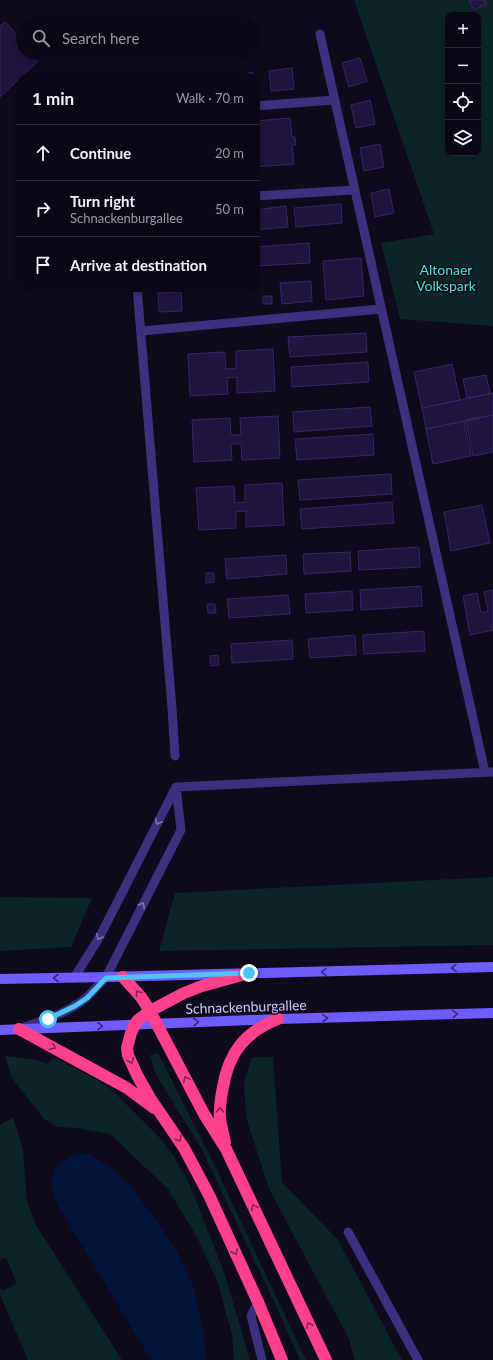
<!DOCTYPE html>
<html lang="en">
<head>
<meta charset="utf-8">
<style>
	:root { --surface:#0b0815; --page:#14111e; --text:#f1f3f6; --muted:#9a9aa0; --line:#2b2934 }
	body { margin:0; font-family:Lato,sans-serif; background:var(--page); color:var(--text) }
	.controls { position:absolute; right:12px; top:12px; display:grid; overflow:hidden; border-radius:8px; box-shadow:0 2px 6px #0003 }
	.controls button { width:36px; height:36px; display:grid; place-items:center; padding:0; border:0; border-bottom:1px solid var(--line); background:var(--surface); color:var(--text); font:20px sans-serif }
	.stop { position:absolute; width:12px; height:12px; margin:-9px; border:3px solid #4fc3f7; border-radius:50%; background:#fff }
	.stop.end { background:#4fc3f7; border-color:#fff; box-shadow:0 1px 4px #0008 }
	.list { margin:0; padding:0; list-style:none }
	h2 { display:flex; justify-content:space-between; align-items:center; height:52px; margin:0; padding:0 16px; font-size:17px }
	h2 small { font-size:13px; font-weight:400; color:var(--muted) }
	.list li { display:grid; grid-template-columns:26px 1fr auto; gap:12px; align-items:center; box-sizing:border-box; height:56px; padding:0 16px; border-top:1px solid var(--line) }
	.list b { display:block; font-size:15px; white-space:nowrap }
	.list p { margin:0; font-size:13px; white-space:nowrap; color:var(--muted) }
	.list em { font-size:13px; font-style:normal; color:var(--muted) }
	.icon { flex:none; width:22px; height:22px; fill:none; stroke:currentColor; stroke-width:2; stroke-linecap:round; stroke-linejoin:round }
	.map { position:relative; flex:none; width:493px; height:1360px; overflow:hidden }
	.search { position:absolute; background:var(--surface); box-shadow:0 2px 6px #0003; left:16px; top:16px; width:244px; height:44px; display:flex; align-items:center; gap:10px; box-sizing:border-box; padding:0 14px; border-radius:22px; color:var(--muted); font-size:15px }
	.panel { position:absolute; background:var(--surface); box-shadow:0 2px 6px #0003; left:16px; top:72px; width:244px; height:220px; border-radius:16px }
	.map>svg:first-child { display:block }
</style>
</head>
<body>
<div class="map">
<svg width="493" height="1360" viewBox="0 0 493 1360">
	<rect width="100%" height="100%" fill="#0f0a1c"/>
	<path fill="#0c2527" fill-rule="evenodd" d="M354,0H493V326L400,319L381,243L434,234ZM448,15H478V153H448Z
		M493,877V945L159,951L175,893Z
		M0,897L92,898L71,947L0,951Z
		M158,1053L213,1162L306,1360H300L275,1304L201,1148L156,1075L150,1055Z
		M5,1056L37,1060L47,1064L54,1058L90,1076L111,1089L159,1137L173,1155L189,1183L224,1272L250,1360H234L232,1335L218,1283L198,1239L168,1189L110,1134L76,1128L58,1127L44,1119L12,1078Z
		M252,1057H273L282,1182L338,1240L402,1360H355L348,1337L269,1189L246,1117L244,1082Z
		M13,1117L23,1149L27,1201L36,1225L122,1360H28L0,1295V1288L2,1291L17,1284L6,1257L0,1260V1125Z"/>
	<path fill="#05143a" d="M78,1153L90,1154L112,1168L129,1185L155,1218L177,1251L194,1288L204,1334L206,1360H151L55,1201C48,1173 50,1166 78,1153Z"/>
	<path fill="#21143f" stroke="#39256c" d="M469,0H484L486,4L474,10Z
		M5,22L23,41V53H34L40,59L0,97V26Z
		M360,58L367,81L349,87L342,63Z
		M292,68L294,89L271,91L269,71Z
		M252,72V77H228V74Z
		M370,100L375,124L356,128L351,105Z
		M290,118L292,137H295L296,145H292L294,164L255,167V121Z
		M380,144L384,167L364,171L360,148Z
		M389,189L394,213L375,217L371,193Z
		M341,204L342,223L296,227L294,208Z
		M286,206L288,227L255,230V210Z
		M309,243L310,263L255,266V247Z
		M361,258L364,296L326,300L323,261Z
		M311,281L312,301L282,304L280,283Z
		M181,292L182,311L159,312L158,293Z
		M263,296H272V304H263Z
		M366,333L367,352L290,357L288,337Z
		M273,349L275,391L237,393V377L227,378L228,394L190,396L188,354L225,352L226,369L236,368V351Z
		M368,362L369,382L292,387L291,367Z
		M452,364L460,400L422,408L414,372Z
		M486,375L490,394L467,398L463,379Z
		M493,393V415L426,429L422,408Z
		M370,407L372,426L294,432L293,412Z
		M493,415V452L473,456L466,420Z
		M278,416L280,458L242,460L241,444H231L232,460L194,462L192,420L230,418L231,435H241L240,418Z
		M464,421L471,456L433,464L426,429Z
		M373,434L374,455L297,460L295,439Z
		M391,474L392,494L300,500L298,480Z
		M282,483L284,525L246,527V511L236,512V528L199,530L196,488L234,486L235,503L245,502V485Z
		M392,502L394,523L302,529L300,509Z
		M482,505L490,543L451,551L444,512Z
		M419,547L420,567L359,570L358,551Z
		M350,552L351,571L304,574L303,554Z
		M286,555L287,574L227,579L225,559Z
		M206,573H214V582L206,583Z
		M421,586L422,606L361,610L360,590Z
		M493,590V630L470,635L463,596L477,593L481,613L488,611L484,592Z
		M352,591L353,610L306,613L305,594Z
		M288,595L290,614L229,618L227,599Z
		M207,604H215L216,613H208Z
		M424,631L425,651L364,654L363,635Z
		M355,635L356,655L310,658L308,639Z
		M292,640L293,659L232,663L231,644Z
		M218,655L219,665L211,666L210,656Z"/>
	<g fill="none" stroke-linecap="round" stroke-linejoin="round">
		<path stroke="#3b317f" stroke-width="9" d="M320,34L485,772
			M255,106L334,100
			M255,196L354,190
			M137,287L172,708L175,756
			M141,331L381,309
			M176,787L493,772
			M74,978L99,938L176,787
			M22,1028C44,1020 68,1013 86,998C93,992 99,984 106,977L181,830L176,787
			M348,1232L418,1360
			M258,1302L251,1316L262,1360"/>
		<path stroke="#6f5cff" stroke-width="10" d="M0,979L106,977L493,967
			M0,1030L278,1019L493,1013"/>
		<path stroke="#ff408a" stroke-width="12" d="M249,973L202,986L184,993L150,1011L138,1020L135,1024L131,1033L127,1048L128,1055L137,1075L150,1098L184,1148L209,1195L258,1302L282,1360
			M123,977L141,997L150,1011L204,1114L226,1149L326,1360
			M19,1029L127,1088L154,1108
			M225,1142C223,1134 221,1126 220,1118C219,1108 221,1097 223,1087C229,1052 245,1032 278,1019"/>
	</g>
	<defs><path id="oneway-chevron" d="M-2-3.5L2.5 0L-2 3.5" fill="none" stroke-width="1.6" stroke-linecap="round" stroke-linejoin="round"/></defs>
	<g stroke="#7e74b9">
		<use href="#oneway-chevron" transform="translate(158 822) rotate(117)"/>
		<use href="#oneway-chevron" transform="translate(142 905) rotate(-63)"/>
		<use href="#oneway-chevron" transform="translate(99 937) rotate(119)"/>
	</g>
	<g stroke="#352b77">
		<use href="#oneway-chevron" transform="translate(454 968) rotate(179)"/>
		<use href="#oneway-chevron" transform="translate(324 972) rotate(179)"/>
		<use href="#oneway-chevron" transform="translate(56 978) rotate(180)"/>
		<use href="#oneway-chevron" transform="translate(455 1014) rotate(-2)"/>
		<use href="#oneway-chevron" transform="translate(325 1018) rotate(-2)"/>
		<use href="#oneway-chevron" transform="translate(196 1022) rotate(-2)"/>
		<use href="#oneway-chevron" transform="translate(100 1026) rotate(-2)"/>
	</g>
	<g stroke="#872553">
		<use href="#oneway-chevron" transform="translate(138 993) rotate(-128)"/>
		<use href="#oneway-chevron" transform="translate(53 1047) rotate(27)"/>
		<use href="#oneway-chevron" transform="translate(131 1061) rotate(67)"/>
		<use href="#oneway-chevron" transform="translate(186 1079) rotate(-117)"/>
		<use href="#oneway-chevron" transform="translate(220 1110) rotate(-88)"/>
		<use href="#oneway-chevron" transform="translate(179 1139) rotate(57)"/>
		<use href="#oneway-chevron" transform="translate(254 1207) rotate(-115)"/>
		<use href="#oneway-chevron" transform="translate(235 1252) rotate(65)"/>
		<use href="#oneway-chevron" transform="translate(309 1325) rotate(-116)"/>
	</g>
	<g fill="none" stroke-linecap="round" stroke-linejoin="round">
		<path stroke="#4fc3f7" stroke-width="5" d="M48,1019L75,1006L87,998L106,978L249,973"/>
	</g>
	<g text-anchor="middle" stroke-width="3" stroke-linejoin="round" paint-order="stroke">
		<g font-size="14" fill="#49e7ce" stroke="#0f0a1c">
			<text x="446" y="275">Altonaer<tspan x="446" dy="16">Volkspark</tspan></text>
		</g>
		<g font-size="14" fill="#d1c5ff" stroke="#0f0a1c">
			<text transform="translate(246 1007) rotate(-2)" y="5">Schnackenburgallee</text>
		</g>
	</g>
</svg>
<div class="controls">
<button>+</button>
<button>−</button>
<button><svg class="icon" aria-label="locate" viewBox="0 0 24 24"><circle cx="12" cy="12" r="6"/><path d="M12 2v4M12 18v4M2 12h4M18 12h4"/></svg></button>
<button><svg class="icon" aria-label="layers" viewBox="0 0 24 24"><path d="M12 4l9 5-9 5-9-5zM3 14l9 5 9-5"/></svg></button>
</div>
<div class="stop" style="left:48px;top:1019px"></div>
<div class="stop end" style="left:249px;top:973px"></div>
<div class="search"><svg class="icon" aria-label="search" viewBox="0 0 24 24"><circle cx="10" cy="10" r="6"/><path d="M15 15l6 6"/></svg>Search here</div>
<section class="panel">
<h2>1 min<small>Walk · 70 m</small></h2>
<ul class="list">
<li><svg class="icon" aria-label="ahead" viewBox="0 0 24 24"><path d="M12 20V5M6 11l6-6 6 6"/></svg><div><b>Continue</b></div><em>20 m</em></li>
<li><svg class="icon" aria-label="right" viewBox="0 0 24 24"><path d="M7 20v-9h11M14 6l5 5-5 5"/></svg><div><b>Turn right</b><p>Schnackenburgallee</p></div><em>50 m</em></li>
<li><svg class="icon" aria-label="arrive" viewBox="0 0 24 24"><path d="M6 21V4h12l-3 4 3 4H6"/></svg><div><b>Arrive at destination</b></div></li>
</ul>
</section>
</div>
</body>
</html>
